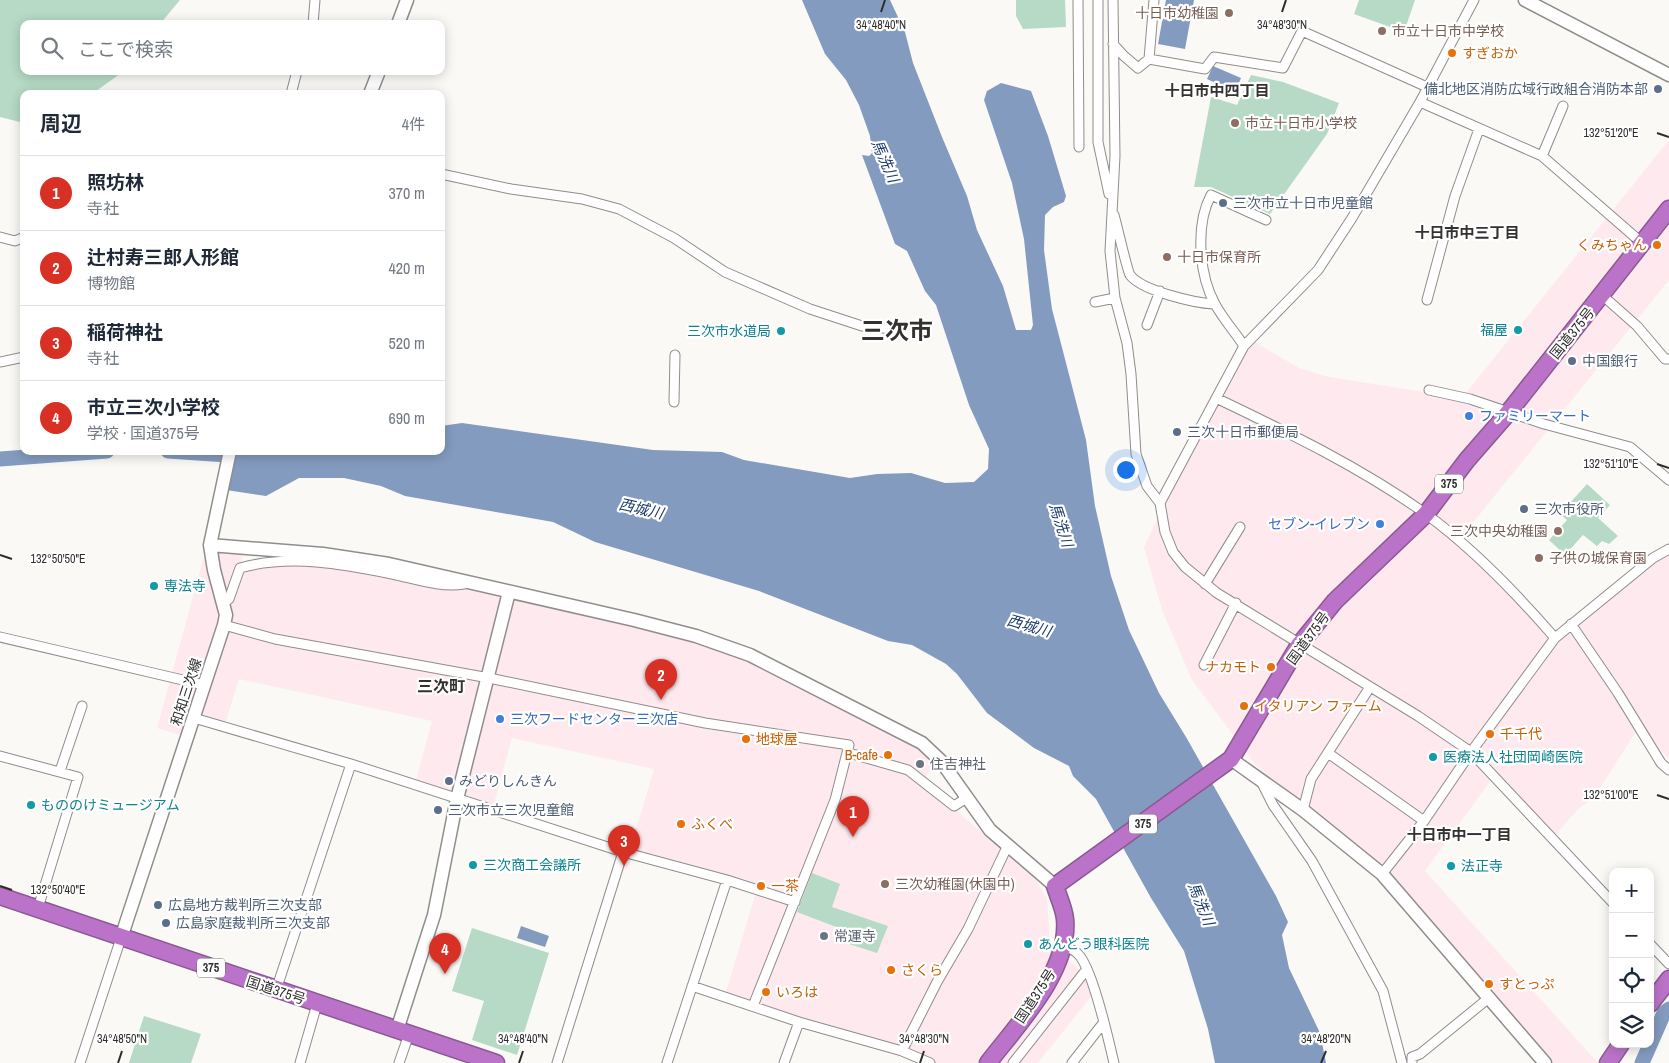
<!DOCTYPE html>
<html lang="ja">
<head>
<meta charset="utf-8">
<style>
	:root { --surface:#fff; --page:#f2f2f3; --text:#1f2937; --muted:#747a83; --line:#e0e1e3; --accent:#d93025 }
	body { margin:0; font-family:"Archivo Narrow","Noto Sans JP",sans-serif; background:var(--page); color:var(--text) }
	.controls { position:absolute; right:15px; bottom:15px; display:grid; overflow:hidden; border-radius:10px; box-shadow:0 2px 12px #0003 }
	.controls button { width:45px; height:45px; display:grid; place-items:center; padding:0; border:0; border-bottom:1px solid var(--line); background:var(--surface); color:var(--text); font:25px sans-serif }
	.you { position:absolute; left:1125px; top:469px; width:18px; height:18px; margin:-12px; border:4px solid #fff; border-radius:50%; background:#1a73e8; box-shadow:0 0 0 8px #1a73e833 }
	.badge { display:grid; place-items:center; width:32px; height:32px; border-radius:50%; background:var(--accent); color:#fff; font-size:16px; font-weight:700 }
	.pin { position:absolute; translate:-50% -41px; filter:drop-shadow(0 1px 2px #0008) }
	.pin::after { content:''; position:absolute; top:26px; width:18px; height:15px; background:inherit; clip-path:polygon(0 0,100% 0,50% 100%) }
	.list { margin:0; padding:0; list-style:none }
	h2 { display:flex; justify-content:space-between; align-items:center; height:65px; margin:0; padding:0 20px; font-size:21px }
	h2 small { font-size:16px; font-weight:400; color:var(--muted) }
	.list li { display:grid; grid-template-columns:32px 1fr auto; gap:15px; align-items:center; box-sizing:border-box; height:75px; padding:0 20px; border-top:1px solid var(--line) }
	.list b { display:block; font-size:19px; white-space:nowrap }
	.list p { margin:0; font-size:16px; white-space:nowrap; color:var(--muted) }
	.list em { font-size:16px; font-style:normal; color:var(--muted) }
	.icon { flex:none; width:28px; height:28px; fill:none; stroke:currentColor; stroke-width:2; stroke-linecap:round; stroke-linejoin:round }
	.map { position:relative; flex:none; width:1669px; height:1063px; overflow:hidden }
	.search { position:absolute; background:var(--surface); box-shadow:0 2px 12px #0003; left:20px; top:20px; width:425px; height:55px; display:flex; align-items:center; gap:12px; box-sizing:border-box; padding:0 18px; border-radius:10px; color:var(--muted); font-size:19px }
	.panel { position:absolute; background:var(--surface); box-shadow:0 2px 12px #0003; left:20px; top:90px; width:425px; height:365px; border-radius:10px }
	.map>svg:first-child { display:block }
</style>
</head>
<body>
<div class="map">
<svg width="1669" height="1063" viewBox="0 0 1669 1063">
	<rect width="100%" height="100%" fill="#fbf9f6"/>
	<path fill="#fee9ee" d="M1669,140V280L1459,540L1556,635L1669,552V759L1639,727L1593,799L1578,809L1554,837L1494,776L1425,871L1598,1063H1547L1385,874L1255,764L1192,680L1162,610L1144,547L1234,361L1251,340L1299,368L1329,377L1462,398Z
		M209,538L247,541L240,566L277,560L451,577L712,640L938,756L923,782L1034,877L1047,898L1050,940L1097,989L1038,1063H928L724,999L756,892L629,853L654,769L512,738L492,811L415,784L432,721L239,679L225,724L191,714L184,736L157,728Z"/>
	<path fill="#b6dac5" d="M0,0H180L160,24H24V71H124L92,94H24V123L0,117Z
		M1016,0H1065L1066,27L1023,29L1016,16Z
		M1359,0H1415L1404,32L1354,14Z
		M1251,75L1283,82L1339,103L1327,134L1270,214L1211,187H1194L1211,97L1237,105Z
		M1587,484L1610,505L1598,518L1618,536L1609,544L1602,541L1597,546L1583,535L1565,555L1549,540L1567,520L1560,514Z
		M812,873L840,884L832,907L888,926L877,953L843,942L839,928L797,912Z
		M472,928L549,953L517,1055L472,1040L484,1001L452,991Z
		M144,1016L201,1034L191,1063H129Z"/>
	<path fill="#839bbf" d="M802,0H890L905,32L913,63L942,137L967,196L977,230L1003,286L1016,330H1031L1033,325L1024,239L1012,183L984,100L987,91L1001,83L1031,91L1048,136L1066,196L1064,202L1053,207L1045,215L1044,250L1052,309L1086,440L1095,506L1111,576L1129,630L1159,693L1186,737L1276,896L1288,922L1282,935L1289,968L1320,1033L1326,1063H1215L1208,1029L1184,951L1151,898L1096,799L1073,776L1069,766L1034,748L987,713L957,674L946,664L912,645L888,641L759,591L595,542L553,522L405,496L381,486L344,478H299L266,496L226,490L234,451H441V426L462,423L653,450L722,452L744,460L850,478L877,474L911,473L945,483L974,482L988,469L989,449L969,405L936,305L925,291L907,251L895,244L862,155L869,156L872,153L870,136L859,105L846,80L825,54Z
		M1166,0H1194L1185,49L1158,44Z
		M1213,66L1241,78L1235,92L1207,79Z
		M521,926L549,936L545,947L517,938Z"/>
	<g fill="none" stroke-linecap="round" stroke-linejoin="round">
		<path stroke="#839bbf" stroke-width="15" d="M168,451L242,456
			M0,459L107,451
			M1642,1063L1664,1013L1669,1009"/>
		<defs>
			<path id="street" d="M1078,0L1079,147
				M1098,0V142L1109,194
				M1113,0L1115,156L1110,251L1115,298L1127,343L1131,374L1136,454L1147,486L1160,503
				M1474,0L1420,102L1352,218L1318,270L1244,346L1160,503L1165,532L1173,552L1185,567L1217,593L1418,716L1471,752L1613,903
				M313,24L315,0
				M1113,44L1124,56L1138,68L1149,59L1205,69L1214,57L1283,68L1302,31L1427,87
				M1149,59L1154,0
				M291,94L297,71
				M1420,102L1542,156L1642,243
				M1542,156L1563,106
				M441,174L511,189L582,199L619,209L674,238L725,272L810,309L862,326L892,329
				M1114,215C1117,225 1127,270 1130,275C1142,291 1195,303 1214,304
				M0,237L15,241L24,237
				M1602,295L1637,326L1665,359H1669
				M1427,300L1455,196L1479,129
				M1095,302L1115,298
				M1147,325L1160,291
				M1244,346C1235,332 1223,319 1215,304C1199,275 1195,225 1211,195L1266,220
				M0,362L24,357
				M1429,390L1470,399L1544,424L1630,447L1669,480
				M1216,398C1289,433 1360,467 1426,514C1474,549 1516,593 1555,638
				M674,402L675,355
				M1205,584L1240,527
				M224,603L229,599L240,568C290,554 343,564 392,574C416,579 440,588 464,584
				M1571,624L1618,693L1661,763L1669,770
				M224,625L275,639L489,678L705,723L849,745L835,800L753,1006
				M0,637L204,685
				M1204,665L1236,603
				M194,718L351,764L623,852L727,880L795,902
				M849,753L908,770L954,806L968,797
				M1328,753L1424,821
				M0,756L78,777L38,908
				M60,771L82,706
				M1262,783L1273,805L1312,861L1383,991L1402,1063
				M1303,810L1311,779L1370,687
				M1382,874L1424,821L1471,752L1555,638L1653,558L1669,549
				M1650,944L1669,964
				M1063,946C1068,948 1074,950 1077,953C1092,965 1109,1042 1114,1063
				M692,986L799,1022L902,1051L930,1063
				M276,990L351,764
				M902,1051L937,982L968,929L1008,845
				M80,1063L121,938
				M300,1063L317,1004
				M399,1063L409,1034
				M557,1063L623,852
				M667,1063L727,880
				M784,1063L799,1022
				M1013,1063L1087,969
				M1072,1063L1104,1022
				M1412,1063V1057L1420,1054L1490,997"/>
			<path id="secondary" d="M1525,0L1669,75
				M398,24L407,0
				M370,94L379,71
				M210,545L323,554L389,564L634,620L696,636L750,655L922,743L941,761L990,830L1055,886
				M1231,759L1303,810L1382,874L1545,1063
				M121,938L224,625L226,615L214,570L210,545L230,451
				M397,1030L434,915L457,799L509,592"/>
			<path id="highway" d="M0,896L496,1063
				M1650,1004L1669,979
				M988,1063C1017,1025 1070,971 1065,919C1064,908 1058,896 1055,886L1231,759L1299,645L1335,601L1426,514L1467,460L1508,413L1669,209
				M1608,1063L1621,1044"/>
		</defs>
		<use href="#street" stroke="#908d8b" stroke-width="11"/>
		<use href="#secondary" stroke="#908d8b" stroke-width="15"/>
		<use href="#highway" stroke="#895a91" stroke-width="19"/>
		<use href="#street" stroke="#fff" stroke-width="9"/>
		<use href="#secondary" stroke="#fff" stroke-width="12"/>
		<use href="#highway" stroke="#ba73c8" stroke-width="16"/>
	</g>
	<path fill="none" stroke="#2e2d2c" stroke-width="2" d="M881,12L885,0M1282,12L1286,0M1657,133L1669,137M1657,464L1669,468M0,555L12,559M1657,795L1669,799M0,886L12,890M118,1063L122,1051M519,1063L523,1051M920,1063L924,1051M1321,1063L1326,1051"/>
	<g fill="#8d6e63" stroke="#fff" stroke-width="2">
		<circle cx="1229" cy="13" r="5"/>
		<circle cx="1382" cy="31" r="5"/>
		<circle cx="1235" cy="123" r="5"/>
		<circle cx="1167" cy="257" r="5"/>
		<circle cx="1558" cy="531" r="5"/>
		<circle cx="1539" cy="558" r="5"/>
		<circle cx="885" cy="884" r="5"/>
	</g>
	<g fill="#e8710a" stroke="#fff" stroke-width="2">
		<circle cx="1452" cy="53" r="5"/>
		<circle cx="1657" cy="245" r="5"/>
		<circle cx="1271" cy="667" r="5"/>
		<circle cx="1244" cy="706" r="5"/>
		<circle cx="1490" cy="734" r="5"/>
		<circle cx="746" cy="739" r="5"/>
		<circle cx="888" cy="755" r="5"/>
		<circle cx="681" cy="824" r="5"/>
		<circle cx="761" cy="886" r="5"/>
		<circle cx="891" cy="970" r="5"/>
		<circle cx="1489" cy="984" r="5"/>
		<circle cx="766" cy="992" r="5"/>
	</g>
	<g fill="#5c6f8a" stroke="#fff" stroke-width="2">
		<circle cx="1658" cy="89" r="5"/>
		<circle cx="1223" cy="203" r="5"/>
		<circle cx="1572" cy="361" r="5"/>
		<circle cx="1177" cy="432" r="5"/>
		<circle cx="1524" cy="509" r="5"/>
		<circle cx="449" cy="781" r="5"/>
		<circle cx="438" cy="810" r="5"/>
		<circle cx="158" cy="905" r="5"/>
		<circle cx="166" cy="923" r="5"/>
	</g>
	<g fill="#0f9aa8" stroke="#fff" stroke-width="2">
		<circle cx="1518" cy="330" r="5"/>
		<circle cx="781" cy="331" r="5"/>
		<circle cx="154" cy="586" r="5"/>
		<circle cx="1433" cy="757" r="5"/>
		<circle cx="31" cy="805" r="5"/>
		<circle cx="473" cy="865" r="5"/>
		<circle cx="1451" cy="866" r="5"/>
		<circle cx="1028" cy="944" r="5"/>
	</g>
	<g fill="#3f7fe0" stroke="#fff" stroke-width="2">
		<circle cx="1469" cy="416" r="5"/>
		<circle cx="1380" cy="524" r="5"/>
		<circle cx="500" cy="719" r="5"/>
	</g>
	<g fill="#6b7280" stroke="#fff" stroke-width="2">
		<circle cx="920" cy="764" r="5"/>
		<circle cx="824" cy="936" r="5"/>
	</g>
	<g text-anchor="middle" stroke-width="4.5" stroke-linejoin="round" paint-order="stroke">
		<g fill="#fff" stroke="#6d6c6b" stroke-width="1">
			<rect x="1435" y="474.5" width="28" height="19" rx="4"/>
			<rect x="1129" y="814.5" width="28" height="19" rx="4"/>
			<rect x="197" y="958.5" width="28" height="19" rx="4"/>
		</g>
		<g font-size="12" font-weight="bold" fill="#2e2d2c">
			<text x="1449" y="488">375</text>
			<text x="1143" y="828">375</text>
			<text x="211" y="972">375</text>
		</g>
		<g font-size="14" fill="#785e54" stroke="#fff" text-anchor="start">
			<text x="1219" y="18" text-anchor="end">十日市幼稚園</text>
			<text x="1392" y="36">市立十日市中学校</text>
			<text x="1245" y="128">市立十日市小学校</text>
			<text x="1177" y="262">十日市保育所</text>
			<text x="1548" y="536" text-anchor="end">三次中央幼稚園</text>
			<text x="1549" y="563">子供の城保育園</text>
			<text x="895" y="889">三次幼稚園(休園中)</text>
		</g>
		<g font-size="14" fill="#c56008" stroke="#fff" text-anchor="start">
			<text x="1462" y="58">すぎおか</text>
			<text x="1647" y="250" text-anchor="end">くみちゃん</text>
			<text x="1261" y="672" text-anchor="end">ナカモト</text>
			<text x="1254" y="711">イタリアン ファーム</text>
			<text x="1500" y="739">千千代</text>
			<text x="756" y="744">地球屋</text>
			<text x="878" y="760" text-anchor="end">B-cafe</text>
			<text x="691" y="829">ふくべ</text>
			<text x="771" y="891">一茶</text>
			<text x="901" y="975">さくら</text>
			<text x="1499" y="989">すとっぷ</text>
			<text x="776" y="997">いろは</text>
		</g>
		<g font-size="14" fill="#4e5e75" stroke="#fff" text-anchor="start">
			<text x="1648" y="94" text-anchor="end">備北地区消防広域行政組合消防本部</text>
			<text x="1233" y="208">三次市立十日市児童館</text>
			<text x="1582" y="366">中国銀行</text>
			<text x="1187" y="437">三次十日市郵便局</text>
			<text x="1534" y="514">三次市役所</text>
			<text x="459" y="786">みどりしんきん</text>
			<text x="448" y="815">三次市立三次児童館</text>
			<text x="168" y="910">広島地方裁判所三次支部</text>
			<text x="176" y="928">広島家庭裁判所三次支部</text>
		</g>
		<g font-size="14" fill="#0d838f" stroke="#fff" text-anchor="start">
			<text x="1508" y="335" text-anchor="end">福屋</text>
			<text x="771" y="336" text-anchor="end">三次市水道局</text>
			<text x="164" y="591">専法寺</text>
			<text x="1443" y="762">医療法人社団岡崎医院</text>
			<text x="41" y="810">もののけミュージアム</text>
			<text x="483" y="870">三次商工会議所</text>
			<text x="1461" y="871">法正寺</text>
			<text x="1038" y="949">あんどう眼科医院</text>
		</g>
		<g font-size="14" fill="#2e2d2c" stroke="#fff">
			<text transform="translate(1572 333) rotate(-51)" y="5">国道375号</text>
			<text transform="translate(1308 638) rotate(-54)" y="5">国道375号</text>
			<text transform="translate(186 692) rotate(-72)" y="5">和知三次線</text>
			<text transform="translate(276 990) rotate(18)" y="5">国道375号</text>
			<text transform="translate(1035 996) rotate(-57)" y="5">国道375号</text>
		</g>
		<g font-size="14" fill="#366cbe" stroke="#fff" text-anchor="start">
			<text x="1479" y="421">ファミリーマート</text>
			<text x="1370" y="529" text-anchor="end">セブン-イレブン</text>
			<text x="510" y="724">三次フードセンター三次店</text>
		</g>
		<g font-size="14" fill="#5b616d" stroke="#fff" text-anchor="start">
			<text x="930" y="769">住吉神社</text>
			<text x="834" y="941">常運寺</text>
		</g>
		<g font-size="15" font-weight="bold" fill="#343230" stroke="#fff">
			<text x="1217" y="96">十日市中四丁目</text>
			<text x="1467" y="238">十日市中三丁目</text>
			<text x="1459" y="840">十日市中一丁目</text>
		</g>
		<g font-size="15" font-style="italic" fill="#1d3c6b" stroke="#fff">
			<text transform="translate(885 161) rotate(66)" y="5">馬洗川</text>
			<text transform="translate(641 509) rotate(13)" y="5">西城川</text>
			<text transform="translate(1061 525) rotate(72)" y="5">馬洗川</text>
			<text transform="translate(1029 626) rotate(16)" y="5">西城川</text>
			<text transform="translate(1201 904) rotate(68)" y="5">馬洗川</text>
		</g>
		<g font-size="16" font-weight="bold" fill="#343230" stroke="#fff">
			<text x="441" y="692">三次町</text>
		</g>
		<g font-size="24" font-weight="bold" fill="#343230" stroke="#fff">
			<text x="897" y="339">三次市</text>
		</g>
	</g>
	<g font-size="12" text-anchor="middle" fill="#2e2d2c" stroke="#fff" stroke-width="4.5" stroke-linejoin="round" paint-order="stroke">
		<text x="881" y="29">34°48'40"N</text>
		<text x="1282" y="29">34°48'30"N</text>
		<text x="1611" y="137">132°51'20"E</text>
		<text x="1611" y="468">132°51'10"E</text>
		<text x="58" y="563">132°50'50"E</text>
		<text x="1611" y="799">132°51'00"E</text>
		<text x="58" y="894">132°50'40"E</text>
		<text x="122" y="1043">34°48'50"N</text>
		<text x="523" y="1043">34°48'40"N</text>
		<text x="924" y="1043">34°48'30"N</text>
		<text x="1326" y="1043">34°48'20"N</text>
	</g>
</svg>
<div class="controls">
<button>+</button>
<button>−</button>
<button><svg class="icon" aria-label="locate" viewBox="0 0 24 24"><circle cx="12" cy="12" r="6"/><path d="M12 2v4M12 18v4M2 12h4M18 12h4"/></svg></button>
<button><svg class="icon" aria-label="layers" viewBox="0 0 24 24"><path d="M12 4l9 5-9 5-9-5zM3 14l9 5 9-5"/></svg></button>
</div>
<div class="you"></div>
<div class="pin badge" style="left:853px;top:837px">1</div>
<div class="pin badge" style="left:661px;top:700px">2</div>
<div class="pin badge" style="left:624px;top:866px">3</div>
<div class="pin badge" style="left:445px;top:974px">4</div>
<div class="search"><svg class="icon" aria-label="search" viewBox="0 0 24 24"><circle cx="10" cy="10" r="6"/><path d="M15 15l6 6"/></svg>ここで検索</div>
<section class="panel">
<h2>周辺<small>4件</small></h2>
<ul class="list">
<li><span class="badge">1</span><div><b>照坊林</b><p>寺社</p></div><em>370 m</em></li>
<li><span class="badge">2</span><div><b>辻村寿三郎人形館</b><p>博物館</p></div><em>420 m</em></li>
<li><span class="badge">3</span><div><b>稲荷神社</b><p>寺社</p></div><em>520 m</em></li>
<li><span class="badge">4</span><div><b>市立三次小学校</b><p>学校 · 国道375号</p></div><em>690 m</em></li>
</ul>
</section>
</div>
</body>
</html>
